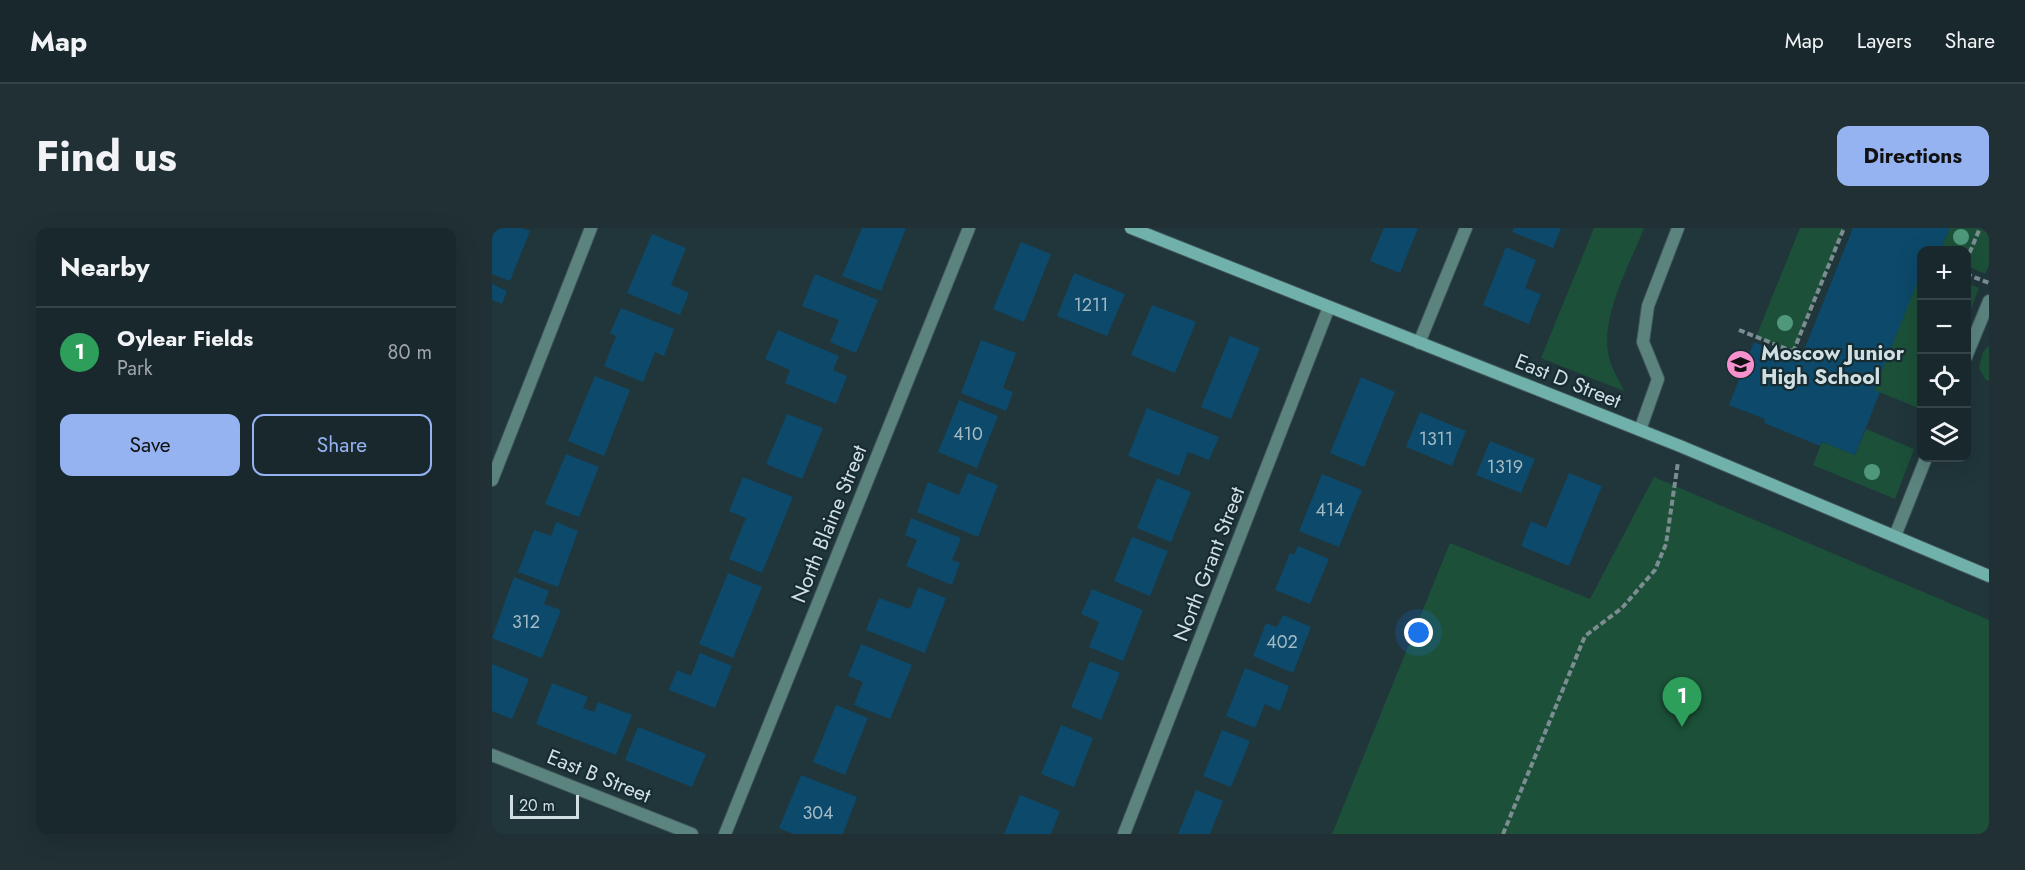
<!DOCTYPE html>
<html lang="en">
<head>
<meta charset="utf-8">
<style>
	:root { --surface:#18282c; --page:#213034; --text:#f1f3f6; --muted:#9fa6a9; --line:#364448; --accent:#95b2f1 }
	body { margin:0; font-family:Jost,sans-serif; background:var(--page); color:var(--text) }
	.controls { position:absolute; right:18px; top:18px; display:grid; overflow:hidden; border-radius:12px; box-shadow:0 6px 24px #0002 }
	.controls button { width:54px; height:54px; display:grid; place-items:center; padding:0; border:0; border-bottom:2px solid var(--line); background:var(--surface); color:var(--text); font:30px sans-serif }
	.scale { position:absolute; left:18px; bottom:15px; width:69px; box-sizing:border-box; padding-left:6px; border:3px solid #d2dfe2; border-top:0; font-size:16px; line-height:21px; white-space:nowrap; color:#d2dfe2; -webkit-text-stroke:4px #172c31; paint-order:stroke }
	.you { position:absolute; left:927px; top:405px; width:21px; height:21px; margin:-15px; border:4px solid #fff; border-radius:50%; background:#1a73e8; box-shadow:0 0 0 9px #1a73e833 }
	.badge { display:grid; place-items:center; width:39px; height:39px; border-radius:50%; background:var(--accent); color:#fff; font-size:20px; font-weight:700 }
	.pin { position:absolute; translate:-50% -50px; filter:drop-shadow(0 2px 3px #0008) }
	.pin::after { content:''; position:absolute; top:32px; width:21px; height:18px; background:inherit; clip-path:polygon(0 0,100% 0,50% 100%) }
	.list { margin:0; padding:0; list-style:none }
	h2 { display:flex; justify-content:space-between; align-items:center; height:78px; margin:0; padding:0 24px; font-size:26px }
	h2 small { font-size:20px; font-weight:400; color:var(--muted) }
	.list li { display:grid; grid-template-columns:39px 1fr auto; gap:18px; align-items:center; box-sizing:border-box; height:90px; padding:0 24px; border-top:2px solid var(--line) }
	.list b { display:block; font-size:22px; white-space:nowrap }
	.list p { margin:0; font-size:20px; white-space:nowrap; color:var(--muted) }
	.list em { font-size:20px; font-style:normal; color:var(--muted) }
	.actions { display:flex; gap:12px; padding:18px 24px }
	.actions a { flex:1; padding:14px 0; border:2px solid var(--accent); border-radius:12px; text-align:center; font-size:21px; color:var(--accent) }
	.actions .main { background:var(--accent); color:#111 }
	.icon { flex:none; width:33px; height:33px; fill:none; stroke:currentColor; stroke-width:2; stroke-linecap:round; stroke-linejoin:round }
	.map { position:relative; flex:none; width:1497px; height:606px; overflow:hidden; border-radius:12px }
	header { display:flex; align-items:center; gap:36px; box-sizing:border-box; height:84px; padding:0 30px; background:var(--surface); border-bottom:2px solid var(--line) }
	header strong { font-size:28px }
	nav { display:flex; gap:33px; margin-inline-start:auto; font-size:21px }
	.intro { display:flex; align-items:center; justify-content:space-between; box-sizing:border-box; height:144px; padding:0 36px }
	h1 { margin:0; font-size:42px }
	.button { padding:15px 27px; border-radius:12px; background:var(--accent); color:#111; font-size:21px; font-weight:700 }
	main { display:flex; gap:36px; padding:0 36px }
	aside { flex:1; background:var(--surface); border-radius:12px; box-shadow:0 6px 24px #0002 }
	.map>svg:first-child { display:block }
</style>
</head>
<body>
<header>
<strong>Map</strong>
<nav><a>Map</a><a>Layers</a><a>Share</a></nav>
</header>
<div class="intro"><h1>Find us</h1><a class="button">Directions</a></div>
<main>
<aside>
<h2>Nearby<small></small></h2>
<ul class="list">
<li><span class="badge" style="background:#2e9e5b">1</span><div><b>Oylear Fields</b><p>Park</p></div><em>80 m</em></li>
</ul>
<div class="actions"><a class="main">Save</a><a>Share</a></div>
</aside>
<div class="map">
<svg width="1497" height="606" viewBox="0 0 1497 606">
	<rect width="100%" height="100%" fill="#20363b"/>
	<path fill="#1c5039" d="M1102,0H1152C1138,36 1110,85 1116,124C1118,138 1126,151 1132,163L1049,130Z
		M1308,0H1352L1301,124L1264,109Z
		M1458,0H1497V37L1493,46L1475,38L1474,22H1448Z
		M1429,43V181L1382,162Z
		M1475,55L1487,60L1475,92Z
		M1497,118V153L1493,151L1487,140L1491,124Z
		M1374,201L1422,221L1403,271L1321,237L1330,214L1363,227Z
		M1162,249L1497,392V606H840L958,315L1098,371Z"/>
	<path fill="#0d496a" d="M2,0H30L38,3L18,53L0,46V6Z
		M370,0H414L389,63L350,48Z
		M892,0H926L908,45L878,33Z
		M1022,0H1069L1061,20L1020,4Z
		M1361,0H1458L1448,22H1430V43L1382,162L1388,164L1363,227L1330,214L1328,218L1272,195L1273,191L1237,177L1262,114L1308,132Z
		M160,6L194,20L179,57L197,65L188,87L135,65Z
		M529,14L559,26L532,94L501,81Z
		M1014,19L1044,32L1033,60L1049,66L1037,96L991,77Z
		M582,45L633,66L615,108L565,88Z
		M323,46L386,72L364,125L338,114L347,92L310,78Z
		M0,56L15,63L10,76L0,72Z
		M660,77L704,94L683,145L639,127Z
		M129,80L182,101L172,128L163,124L151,154L112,138L124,108L118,105Z
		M286,102L347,128L341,142L355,148L344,176L293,155L298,142L273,131Z
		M738,108L768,120L739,191L709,179Z
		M489,112L524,125L511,160L521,164L514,183L469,165Z
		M103,148L138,162L112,228L76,213Z
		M869,149L903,164L872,239L838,225Z
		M467,172L506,188L485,240L446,224Z
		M655,180L727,209L717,232L696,224L687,248L636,228Z
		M928,184L974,203L960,238L914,219Z
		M295,186L331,200L310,251L274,236Z
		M998,213L1043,231L1029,265L984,247Z
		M74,226L107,239L87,289L53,276Z
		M476,245L506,257L486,309L425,284L436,254L467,267Z
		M1077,245L1110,258L1077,338L1029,318L1039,293L1054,300Z
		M830,246L870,262L847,319L807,303Z
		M251,249L301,269L270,345L237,331L254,290L237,283Z
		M665,250L699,264L679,314L645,300Z
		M419,290L469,310L460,332L468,335L460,357L414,338L425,312L413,307Z
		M64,294L86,303L66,359L26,344L42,302L59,308Z
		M640,309L676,323L658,368L622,353Z
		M806,318L837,331L818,376L783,362L798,325L802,327Z
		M236,345L270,359L241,430L207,416Z
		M22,349L57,363L52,376L69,382L50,430L0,410Z
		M426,359L454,370L433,425L374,402L387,370L418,381Z
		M600,361L651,382L631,433L597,419L607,394L589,386Z
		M791,387L819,399L801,445L761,428L774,395L785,399Z
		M369,416L420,437L398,491L362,477L371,454L356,448Z
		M208,425L240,438L223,480L177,462L185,442L199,448Z
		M598,433L628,445L609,492L579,479Z
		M0,436L37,451L20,491L0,483Z
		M753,440L797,458L788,483L773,476L763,500L734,488Z
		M60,455L96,469L91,480L102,484L106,474L140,487L124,527L44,496Z
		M344,477L376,490L353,547L321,534Z
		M569,497L601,510L582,559L549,546Z
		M146,499L214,526L200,559L133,532Z
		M730,502L758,513L739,559L711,548Z
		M309,547L365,569L351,606H301L287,600Z
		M704,562L731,573L718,606H686Z
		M528,567L568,583L559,606H512Z"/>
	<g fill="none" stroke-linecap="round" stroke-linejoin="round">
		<defs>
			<path id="lane" d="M1474,129L1497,73
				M1148,202L1166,151L1151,114L1156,78L1186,0
				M1403,308L1434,230"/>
			<path id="street" d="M927,115L974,0
				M0,252L99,0
				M0,527L200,606
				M233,606L477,0
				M632,606L837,79"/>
			<path id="secondary" d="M639,0L1188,218L1497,348"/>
		</defs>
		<use href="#lane" stroke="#405459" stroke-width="14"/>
		<use href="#street" stroke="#405459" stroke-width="14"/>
		<use href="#secondary" stroke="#405459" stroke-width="14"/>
		<path stroke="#7c8d91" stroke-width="4" stroke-dasharray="6 3" stroke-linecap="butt" d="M1474,33L1488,0
			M1474,46L1497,55
			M1247,102L1310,127
			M1301,124L1352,0
			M1011,606L1093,408L1130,380L1163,342L1174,316L1186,234"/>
		<use href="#lane" stroke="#5c847f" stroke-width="12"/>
		<use href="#street" stroke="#5c847f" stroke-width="12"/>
		<use href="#secondary" stroke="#70b2ab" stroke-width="12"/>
	</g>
	<g fill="#4f987c">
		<circle cx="1469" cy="9" r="8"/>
		<circle cx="1293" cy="95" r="8"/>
		<circle cx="1380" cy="244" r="8"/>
	</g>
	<defs>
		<symbol id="school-disc" viewBox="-11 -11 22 22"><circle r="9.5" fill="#f690cf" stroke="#172c31"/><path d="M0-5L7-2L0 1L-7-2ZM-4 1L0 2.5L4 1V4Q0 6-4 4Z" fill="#111"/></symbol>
	</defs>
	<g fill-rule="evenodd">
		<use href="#school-disc" x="1232" y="120" width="33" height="33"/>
	</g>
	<g text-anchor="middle" stroke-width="4.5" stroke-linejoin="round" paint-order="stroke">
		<g font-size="18" fill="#a1bac4">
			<text x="599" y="83">1211</text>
			<text x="476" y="212">410</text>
			<text x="944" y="217">1311</text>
			<text x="1013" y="245">1319</text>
			<text x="838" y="288">414</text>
			<text x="34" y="400">312</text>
			<text x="790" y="420">402</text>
			<text x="326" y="591">304</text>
		</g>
		<g font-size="21" font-weight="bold" fill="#d2dfe2" stroke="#172c31" text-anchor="start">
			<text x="1269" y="132">Moscow Junior<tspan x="1269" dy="24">High School</tspan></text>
		</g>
		<g font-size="21" fill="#d2dfe2" stroke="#172c31">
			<text transform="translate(1076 153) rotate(22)" y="7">East D Street</text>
			<text transform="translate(337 296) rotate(-68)" y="7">North Blaine Street</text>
			<text transform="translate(717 336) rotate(-69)" y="7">North Grant Street</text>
			<text transform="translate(107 548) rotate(22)" y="7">East B Street</text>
		</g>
	</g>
</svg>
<div class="controls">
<button>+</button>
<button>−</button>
<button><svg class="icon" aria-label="locate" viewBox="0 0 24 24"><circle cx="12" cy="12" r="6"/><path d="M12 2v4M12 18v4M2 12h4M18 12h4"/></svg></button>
<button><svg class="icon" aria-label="layers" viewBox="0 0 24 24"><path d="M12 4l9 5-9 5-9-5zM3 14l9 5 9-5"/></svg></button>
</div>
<div class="scale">20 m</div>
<div class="you"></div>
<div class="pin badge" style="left:1190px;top:499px;background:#2e9e5b">1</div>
</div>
</main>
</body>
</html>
